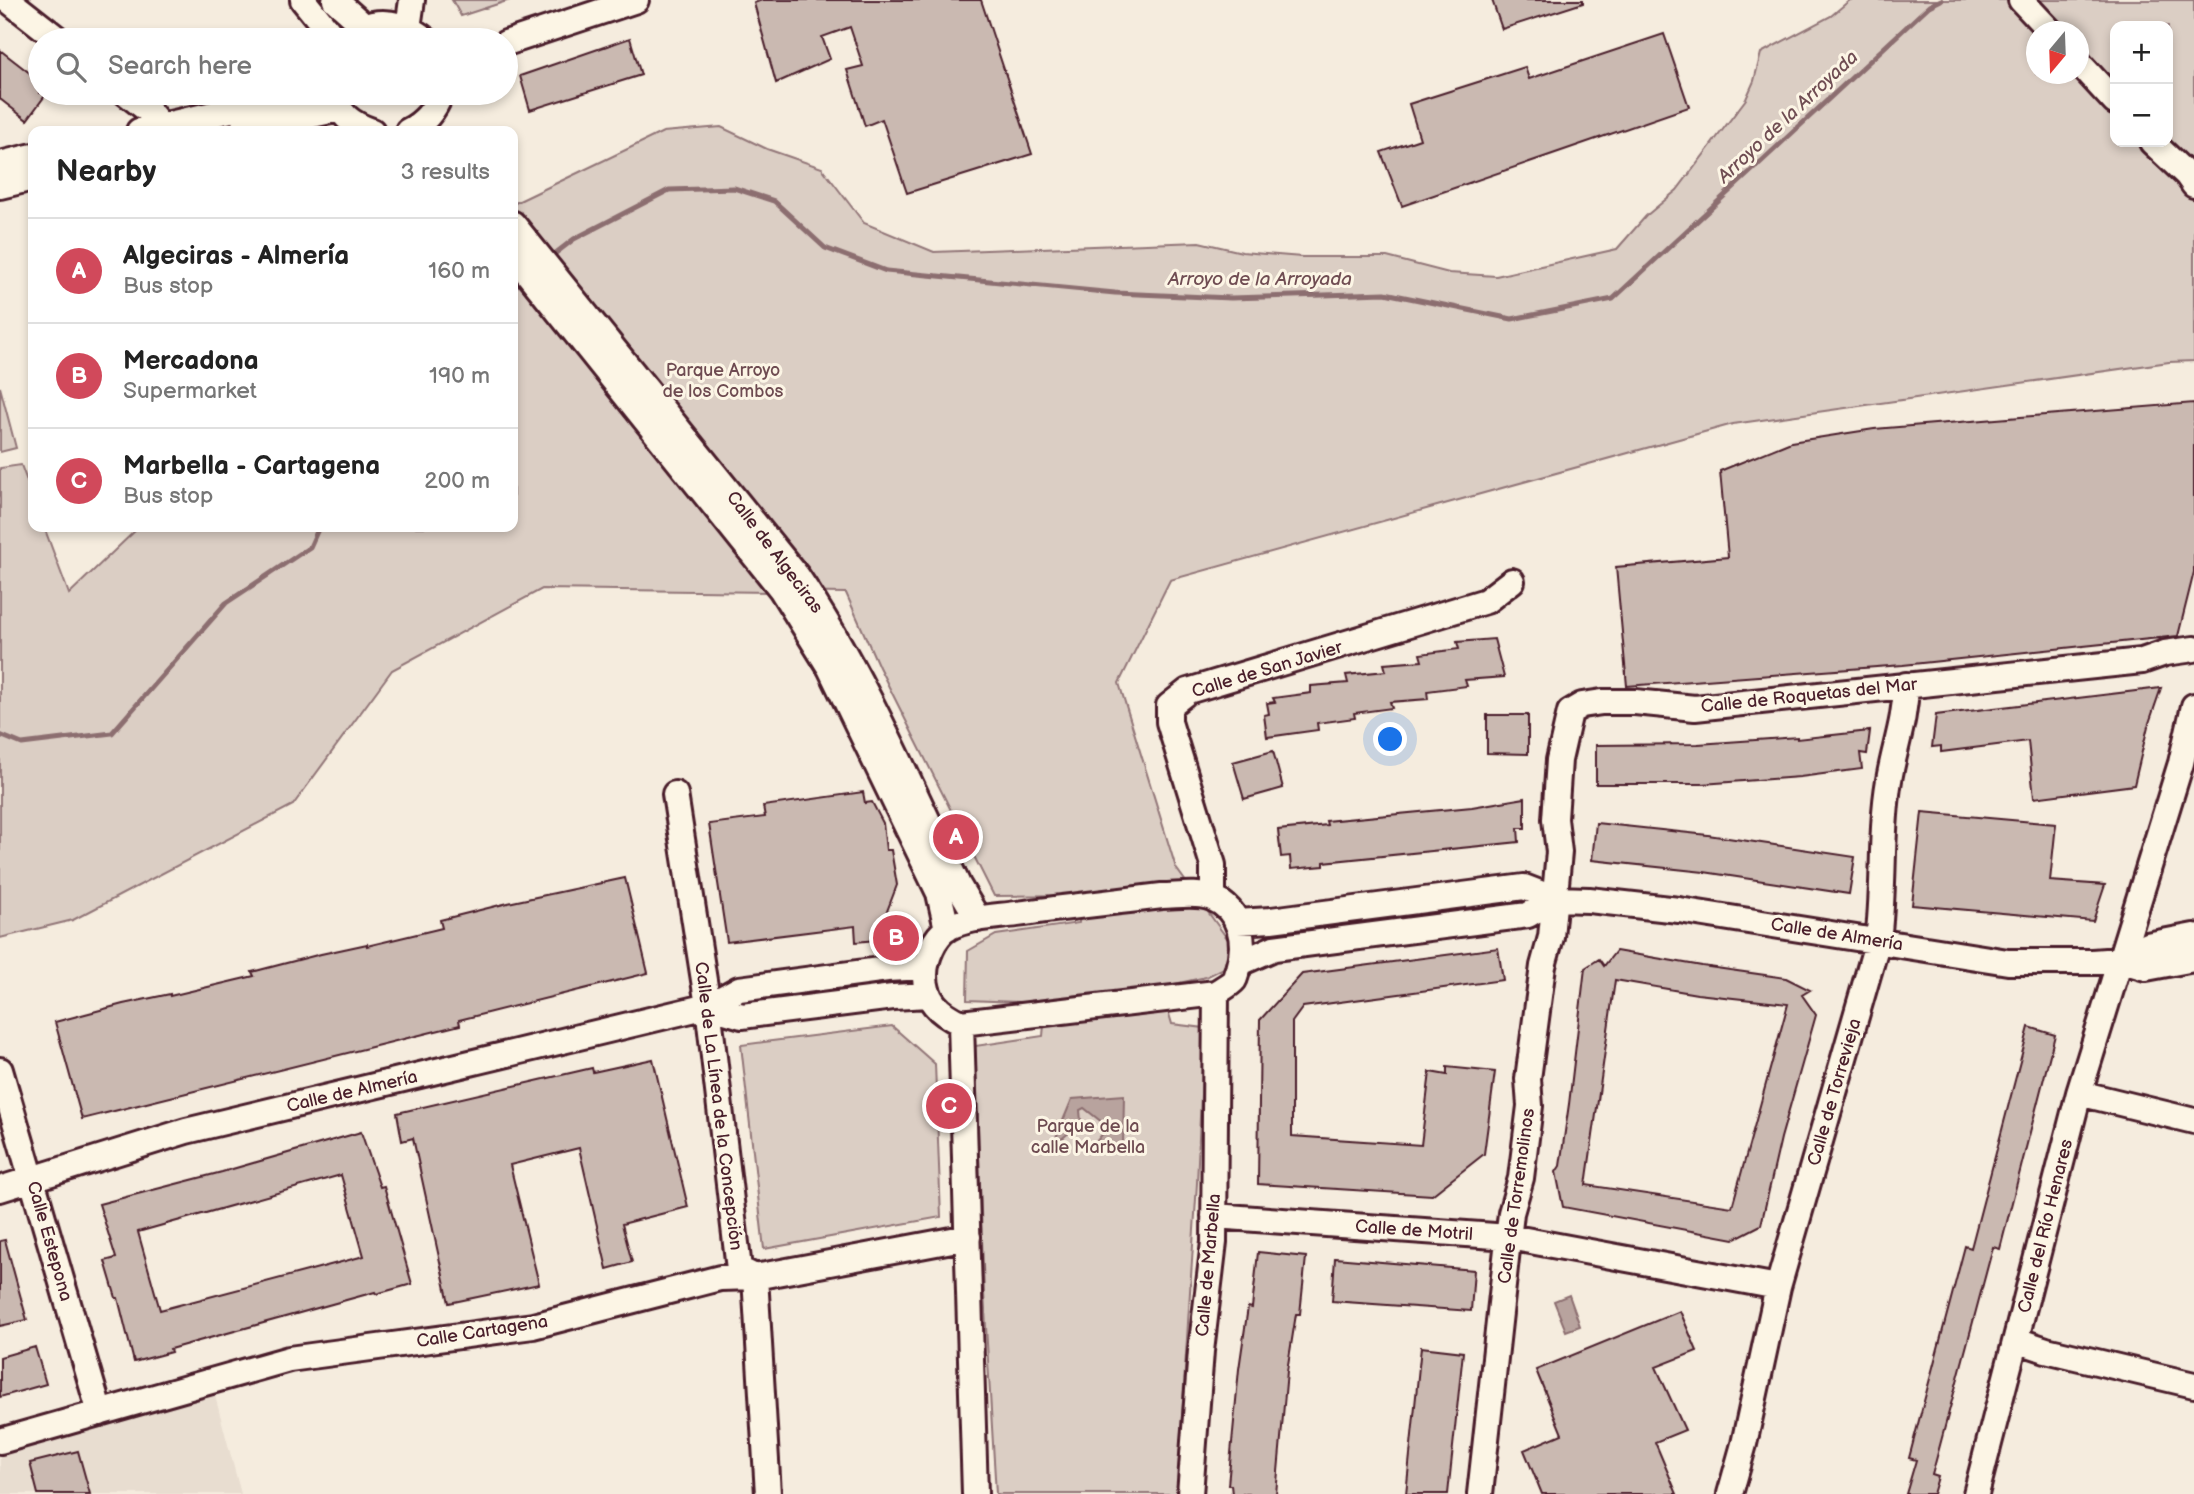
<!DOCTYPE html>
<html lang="en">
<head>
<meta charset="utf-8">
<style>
	:root { --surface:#fff; --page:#f2f2f2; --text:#222; --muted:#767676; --line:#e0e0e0; --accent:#d1495b }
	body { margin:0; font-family:"Balsamiq Sans",sans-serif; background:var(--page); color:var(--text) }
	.controls { position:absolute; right:21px; top:21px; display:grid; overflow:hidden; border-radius:14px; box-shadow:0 4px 10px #0003 }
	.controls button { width:63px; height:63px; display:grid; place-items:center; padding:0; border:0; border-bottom:2px solid var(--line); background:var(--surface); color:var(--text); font:35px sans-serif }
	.compass { position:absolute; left:2026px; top:21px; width:63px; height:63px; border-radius:50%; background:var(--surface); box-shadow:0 4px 10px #0003; rotate:199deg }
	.you { position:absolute; left:1391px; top:740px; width:24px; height:24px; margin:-18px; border:5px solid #fff; border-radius:50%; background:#1a73e8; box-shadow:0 0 0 10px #1a73e833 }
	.badge { display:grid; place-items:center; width:46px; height:46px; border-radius:50%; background:var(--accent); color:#fff; font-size:23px; font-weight:700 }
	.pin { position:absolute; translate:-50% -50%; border:4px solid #fff; box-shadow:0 2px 7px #0006 }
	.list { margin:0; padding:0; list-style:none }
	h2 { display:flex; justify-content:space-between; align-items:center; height:91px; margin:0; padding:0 28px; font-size:30px }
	h2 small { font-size:23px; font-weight:400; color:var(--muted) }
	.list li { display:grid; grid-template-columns:46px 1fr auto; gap:21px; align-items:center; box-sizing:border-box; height:105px; padding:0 28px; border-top:2px solid var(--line) }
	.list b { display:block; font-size:26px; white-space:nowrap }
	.list p { margin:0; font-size:23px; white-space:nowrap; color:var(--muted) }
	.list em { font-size:23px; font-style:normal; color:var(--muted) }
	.icon { flex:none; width:38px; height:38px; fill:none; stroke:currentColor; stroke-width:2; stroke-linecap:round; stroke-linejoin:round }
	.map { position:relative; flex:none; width:2194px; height:1494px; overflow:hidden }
	.search { position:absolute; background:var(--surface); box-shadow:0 4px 10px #0003; left:28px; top:28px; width:490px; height:77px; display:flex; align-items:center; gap:18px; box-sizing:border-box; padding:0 24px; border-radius:38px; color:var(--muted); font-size:26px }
	.panel { position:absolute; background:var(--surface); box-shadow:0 4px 10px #0003; left:28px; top:126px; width:490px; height:406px; border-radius:14px }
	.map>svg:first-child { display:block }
</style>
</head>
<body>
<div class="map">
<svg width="2194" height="1494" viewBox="0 0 2194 1494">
	<rect width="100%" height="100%" fill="#f5ecde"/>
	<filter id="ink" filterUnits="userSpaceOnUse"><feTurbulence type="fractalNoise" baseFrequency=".0143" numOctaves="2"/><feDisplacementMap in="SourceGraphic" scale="14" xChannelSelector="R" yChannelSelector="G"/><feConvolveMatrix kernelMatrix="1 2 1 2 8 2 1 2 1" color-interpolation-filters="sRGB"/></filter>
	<g filter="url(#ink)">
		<path fill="#e8ddd0" d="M214,1392L241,1494H0V1452Z"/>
		<path fill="#dbcec4" stroke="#927678" stroke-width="2" fill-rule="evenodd" d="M452,0H510L461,16Z
			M1850,0H2194V361L2169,362L1733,424L1170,580L1119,683L1176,868L1229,941L1226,967L1206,977L1161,987L1172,1024L1204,1028L1197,1183L1177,1494H996L984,1293L975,1046L1043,1036L1046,1003L967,1000L968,951L996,935L1079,923L1081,895L994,896L879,667L846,593L542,589L392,670L293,805L73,920L0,938V468L21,465L33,497V527H44L69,594L139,527H513V204L663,132L721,127L767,149L822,168L864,223L934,252L1199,242L1242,252L1302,257H1387L1449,273L1496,276L1617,249L1646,216L1677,190L1746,99L1754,81L1761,53L1831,16ZM2115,26H2168V142H2115ZM2036,32H2078V74H2036Z
			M0,387L16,448L0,452Z
			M892,1026L935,1064L941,1217L764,1249L741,1045Z"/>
		<path fill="#b8a39e" stroke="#8c6e70" stroke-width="2" d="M1124,1095L1123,1149L1091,1148L1104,1132L1103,1123L1084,1108L1080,1110L1081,1121C1075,1130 1061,1138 1052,1147L1072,1099Z
			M1569,1295L1580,1326L1566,1331L1554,1301Z"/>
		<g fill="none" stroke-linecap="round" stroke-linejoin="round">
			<path stroke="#8c6e70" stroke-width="5" d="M548,259L574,239L669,190L734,188L774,201L825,248L886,271L1115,293L1231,298L1385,293L1512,319L1613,299L1929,6L1941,0
				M513,288L524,279
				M0,735L22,744L112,733L226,603L310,547L319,527"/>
		</g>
		<path fill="#cab9b1" stroke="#4a1f2b" stroke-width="2" fill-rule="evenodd" d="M762,0H981L1032,154L907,193L882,119L865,126L847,70L863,66L850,27L822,37L830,59L776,83L754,3Z
			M1492,0H1583V3L1502,29Z
			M1664,34L1689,107L1402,206L1381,152L1420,139L1409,104L1525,67L1529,79Z
			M630,38L641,75L530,110L520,76Z
			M0,50L40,81V93H47L27,120L0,99Z
			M2194,403V572L2178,636L1903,665L1627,686L1616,567L1728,557L1720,471L1791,442L1874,429Z
			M1494,639L1504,677L1465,680L1467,686L1427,691L1428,699L1390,702L1392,708L1354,713L1355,718L1317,723L1318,730L1267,737L1264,715L1269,714L1267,703L1275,702L1273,698L1311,693V686L1348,683L1346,675L1386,671L1384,664L1422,661L1420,654L1459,649L1457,642Z
			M2161,688L2148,726L2134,785L2034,798L2028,741L1941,752V746L1932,747L1936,715Z
			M1487,715H1528V754L1487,753Z
			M1870,731L1867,754L1860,753L1862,769L1800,777L1702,784H1596V745L1698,744L1797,737V739Z
			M1273,751L1283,788L1244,799L1233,762Z
			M863,792L865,803L872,802L883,823L886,850H891L897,885L876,940L856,942L855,926L727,942L709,824L765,817L763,806Z
			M1525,798V828H1518L1519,842L1324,862V866L1291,869L1290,856L1281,857L1278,830L1327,825L1326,821L1472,807Z
			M1922,812L2056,824L2050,881L2105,885L2093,921L1912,905Z
			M1596,823L1708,835L1855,857L1849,894L1704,872L1592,860Z
			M625,878L648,973L459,1020L460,1025L82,1119L55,1022L123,1004L170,994V996L254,976L252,972L321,954L367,944V946L442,928L440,920L508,903Z
			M1498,948L1503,980L1303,1007L1292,1022V1136L1421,1145L1430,1072L1447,1075V1067L1495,1072L1484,1154L1432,1195L1258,1184L1260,1020L1302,974Z
			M1616,951L1702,966L1786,978L1810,990L1802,995L1816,1015L1781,1138L1761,1225L1734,1239L1563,1207L1556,1172L1560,1166L1569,1104L1585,968L1599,959L1604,966ZM1615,980L1697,994L1788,1004L1732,1207L1586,1185Z
			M2029,1027L2055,1035L2000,1249L1993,1247L1932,1475L1938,1477L1933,1494H1906L1916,1460L1909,1458L1965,1246L1971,1248Z
			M653,1059L688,1207L622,1224L632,1262L607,1269L579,1148L510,1165L539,1284L449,1303L413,1138L402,1141L397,1113L592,1068L593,1072Z
			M361,1132L380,1187L384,1186L412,1284L376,1294L375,1292L170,1349L171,1352L134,1362L118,1298H116L105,1261L116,1258L99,1204L222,1172ZM341,1175L364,1256L160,1310L138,1232Z
			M5,1240L27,1320L0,1326V1241Z
			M1258,1252L1306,1257L1300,1314H1296L1287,1371L1276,1494H1232L1231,1485H1228L1239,1369L1248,1307L1252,1308Z
			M1335,1258L1474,1270L1471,1311L1332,1301Z
			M1680,1311L1697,1351L1656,1367L1685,1430L1655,1442L1677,1494H1542L1524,1450L1562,1434L1536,1370Z
			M35,1347L46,1384L0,1397V1357Z
			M1421,1347L1463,1352L1448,1494H1406Z
			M78,1451L90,1494H38L30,1463Z"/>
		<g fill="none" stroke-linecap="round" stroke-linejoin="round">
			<defs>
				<path id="minor" d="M8,0L59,40
					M303,0L328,31L330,40
					M335,0L364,26
					M2021,0L2051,32
					M408,28L412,0
					M346,40C369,15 402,20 426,40
					M506,43L636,0
					M2078,62L2115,102
					M126,93L149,111L161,126
					M332,93C341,115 349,123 372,131
					M139,131L305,93
					M241,131L339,109
					M408,131C424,123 435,110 441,93
					M2152,142L2187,175L2194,185
					M0,164L33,156
					M0,186L33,178
					M513,224L797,576C862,672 908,780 958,885L978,919
					M513,255L781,589L830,668L876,763L939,893L947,929
					M675,794L708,1006L739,1269L755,1277L768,1494
					M1162,896C1177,896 1197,892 1212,898C1241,910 1247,943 1238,969C1236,973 1236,977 1234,980C1230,985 1221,989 1216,993L961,1023C939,1013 925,1000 925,975C925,959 934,937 948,928C968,917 995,917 1017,914C1065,907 1113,902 1162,896Z
					M1213,898V865L1169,722V706L1188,691L1486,601L1512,581
					M1237,922L1271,920L1524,887L1555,899L1589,900L1679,910L2008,962H2092L2119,960L2146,968L2194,959
					M2119,960L2147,945L2194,936
					M1240,963L1274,948L1528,915L1555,899
					M708,1006L742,1016L893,997L928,995
					M961,1023L975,1494
					M0,1070L100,1413
					M2079,1093L2194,1121
					M0,1189L186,1131L708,1006L739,989L887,969L925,967
					M1214,1216L1509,1237L1778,1287
					M2016,1340L2046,1350L2194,1385
					M0,1441L289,1359L533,1326L720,1278L755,1277L968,1237
					M1190,1494L1201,1351L1214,1242L1216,993
					M1480,1494L1511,1213L1521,1178L1530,1106L1528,1079L1543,966L1551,937L1559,852L1555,819L1559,760L1570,712L1582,705L1602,702H1635L1695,708L2142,661L2165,653L2194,649
					M1730,1494L1744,1444L1778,1287L1878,940C1885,887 1880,832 1889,780C1895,745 1905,722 1906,685
					M1976,1494L2079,1093L2181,763L2194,706"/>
			</defs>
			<use href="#minor" stroke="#4a1f2b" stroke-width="30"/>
			<use href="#minor" stroke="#fcf5e5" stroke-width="24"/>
		</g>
	</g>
	<g text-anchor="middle" stroke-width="6" stroke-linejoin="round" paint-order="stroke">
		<g font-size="18" fill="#6e4b51" stroke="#fcf5e5">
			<text x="723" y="376">Parque Arroyo<tspan x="723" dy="21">de los Combos</tspan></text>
			<text x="1088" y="1132">Parque de la<tspan x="1088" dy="21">calle Marbella</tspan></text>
		</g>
		<g font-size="18" fill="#4a1f2b" stroke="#fcf5e5">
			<text transform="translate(775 552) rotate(53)" y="6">Calle de Algeciras</text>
			<text transform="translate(1267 669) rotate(-17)" y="6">Calle de San Javier</text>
			<text transform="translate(1809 695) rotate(-6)" y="6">Calle de Roquetas del Mar</text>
			<text transform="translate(1837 934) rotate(9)" y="6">Calle de Almería</text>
			<text transform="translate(352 1091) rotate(-13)" y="6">Calle de Almería</text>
			<text transform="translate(1834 1092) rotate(-74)" y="6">Calle de Torrevieja</text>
			<text transform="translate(719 1106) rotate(83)" y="6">Calle de La Línea de la Concepción</text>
			<text transform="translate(1516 1196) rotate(-82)" y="6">Calle de Torremolinos</text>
			<text transform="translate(2045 1226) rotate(-76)" y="6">Calle del Río Henares</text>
			<text transform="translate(1414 1230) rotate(4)" y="6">Calle de Motril</text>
			<text transform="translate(50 1241) rotate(74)" y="6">Calle Estepona</text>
			<text transform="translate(1208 1265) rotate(-85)" y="6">Calle de Marbella</text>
			<text transform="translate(482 1331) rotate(-9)" y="6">Calle Cartagena</text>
		</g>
		<g font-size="19" font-style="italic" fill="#704d53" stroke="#fcf5e5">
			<text transform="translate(1787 116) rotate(-43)" y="7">Arroyo de la Arroyada</text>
			<text x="1260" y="285">Arroyo de la Arroyada</text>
		</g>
	</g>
</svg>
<div class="controls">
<button>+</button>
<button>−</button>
</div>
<svg class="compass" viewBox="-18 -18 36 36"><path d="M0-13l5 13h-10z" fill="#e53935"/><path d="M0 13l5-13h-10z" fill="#767676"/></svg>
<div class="you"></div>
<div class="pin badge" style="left:956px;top:837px">A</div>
<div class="pin badge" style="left:896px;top:938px">B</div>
<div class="pin badge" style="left:949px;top:1106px">C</div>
<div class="search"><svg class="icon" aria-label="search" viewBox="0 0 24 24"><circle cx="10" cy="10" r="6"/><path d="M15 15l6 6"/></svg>Search here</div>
<section class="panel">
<h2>Nearby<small>3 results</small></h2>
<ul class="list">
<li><span class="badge">A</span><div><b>Algeciras - Almería</b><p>Bus stop</p></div><em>160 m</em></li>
<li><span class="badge">B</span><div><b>Mercadona</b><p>Supermarket</p></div><em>190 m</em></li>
<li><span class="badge">C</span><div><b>Marbella - Cartagena</b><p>Bus stop</p></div><em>200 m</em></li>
</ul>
</section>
</div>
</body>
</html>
